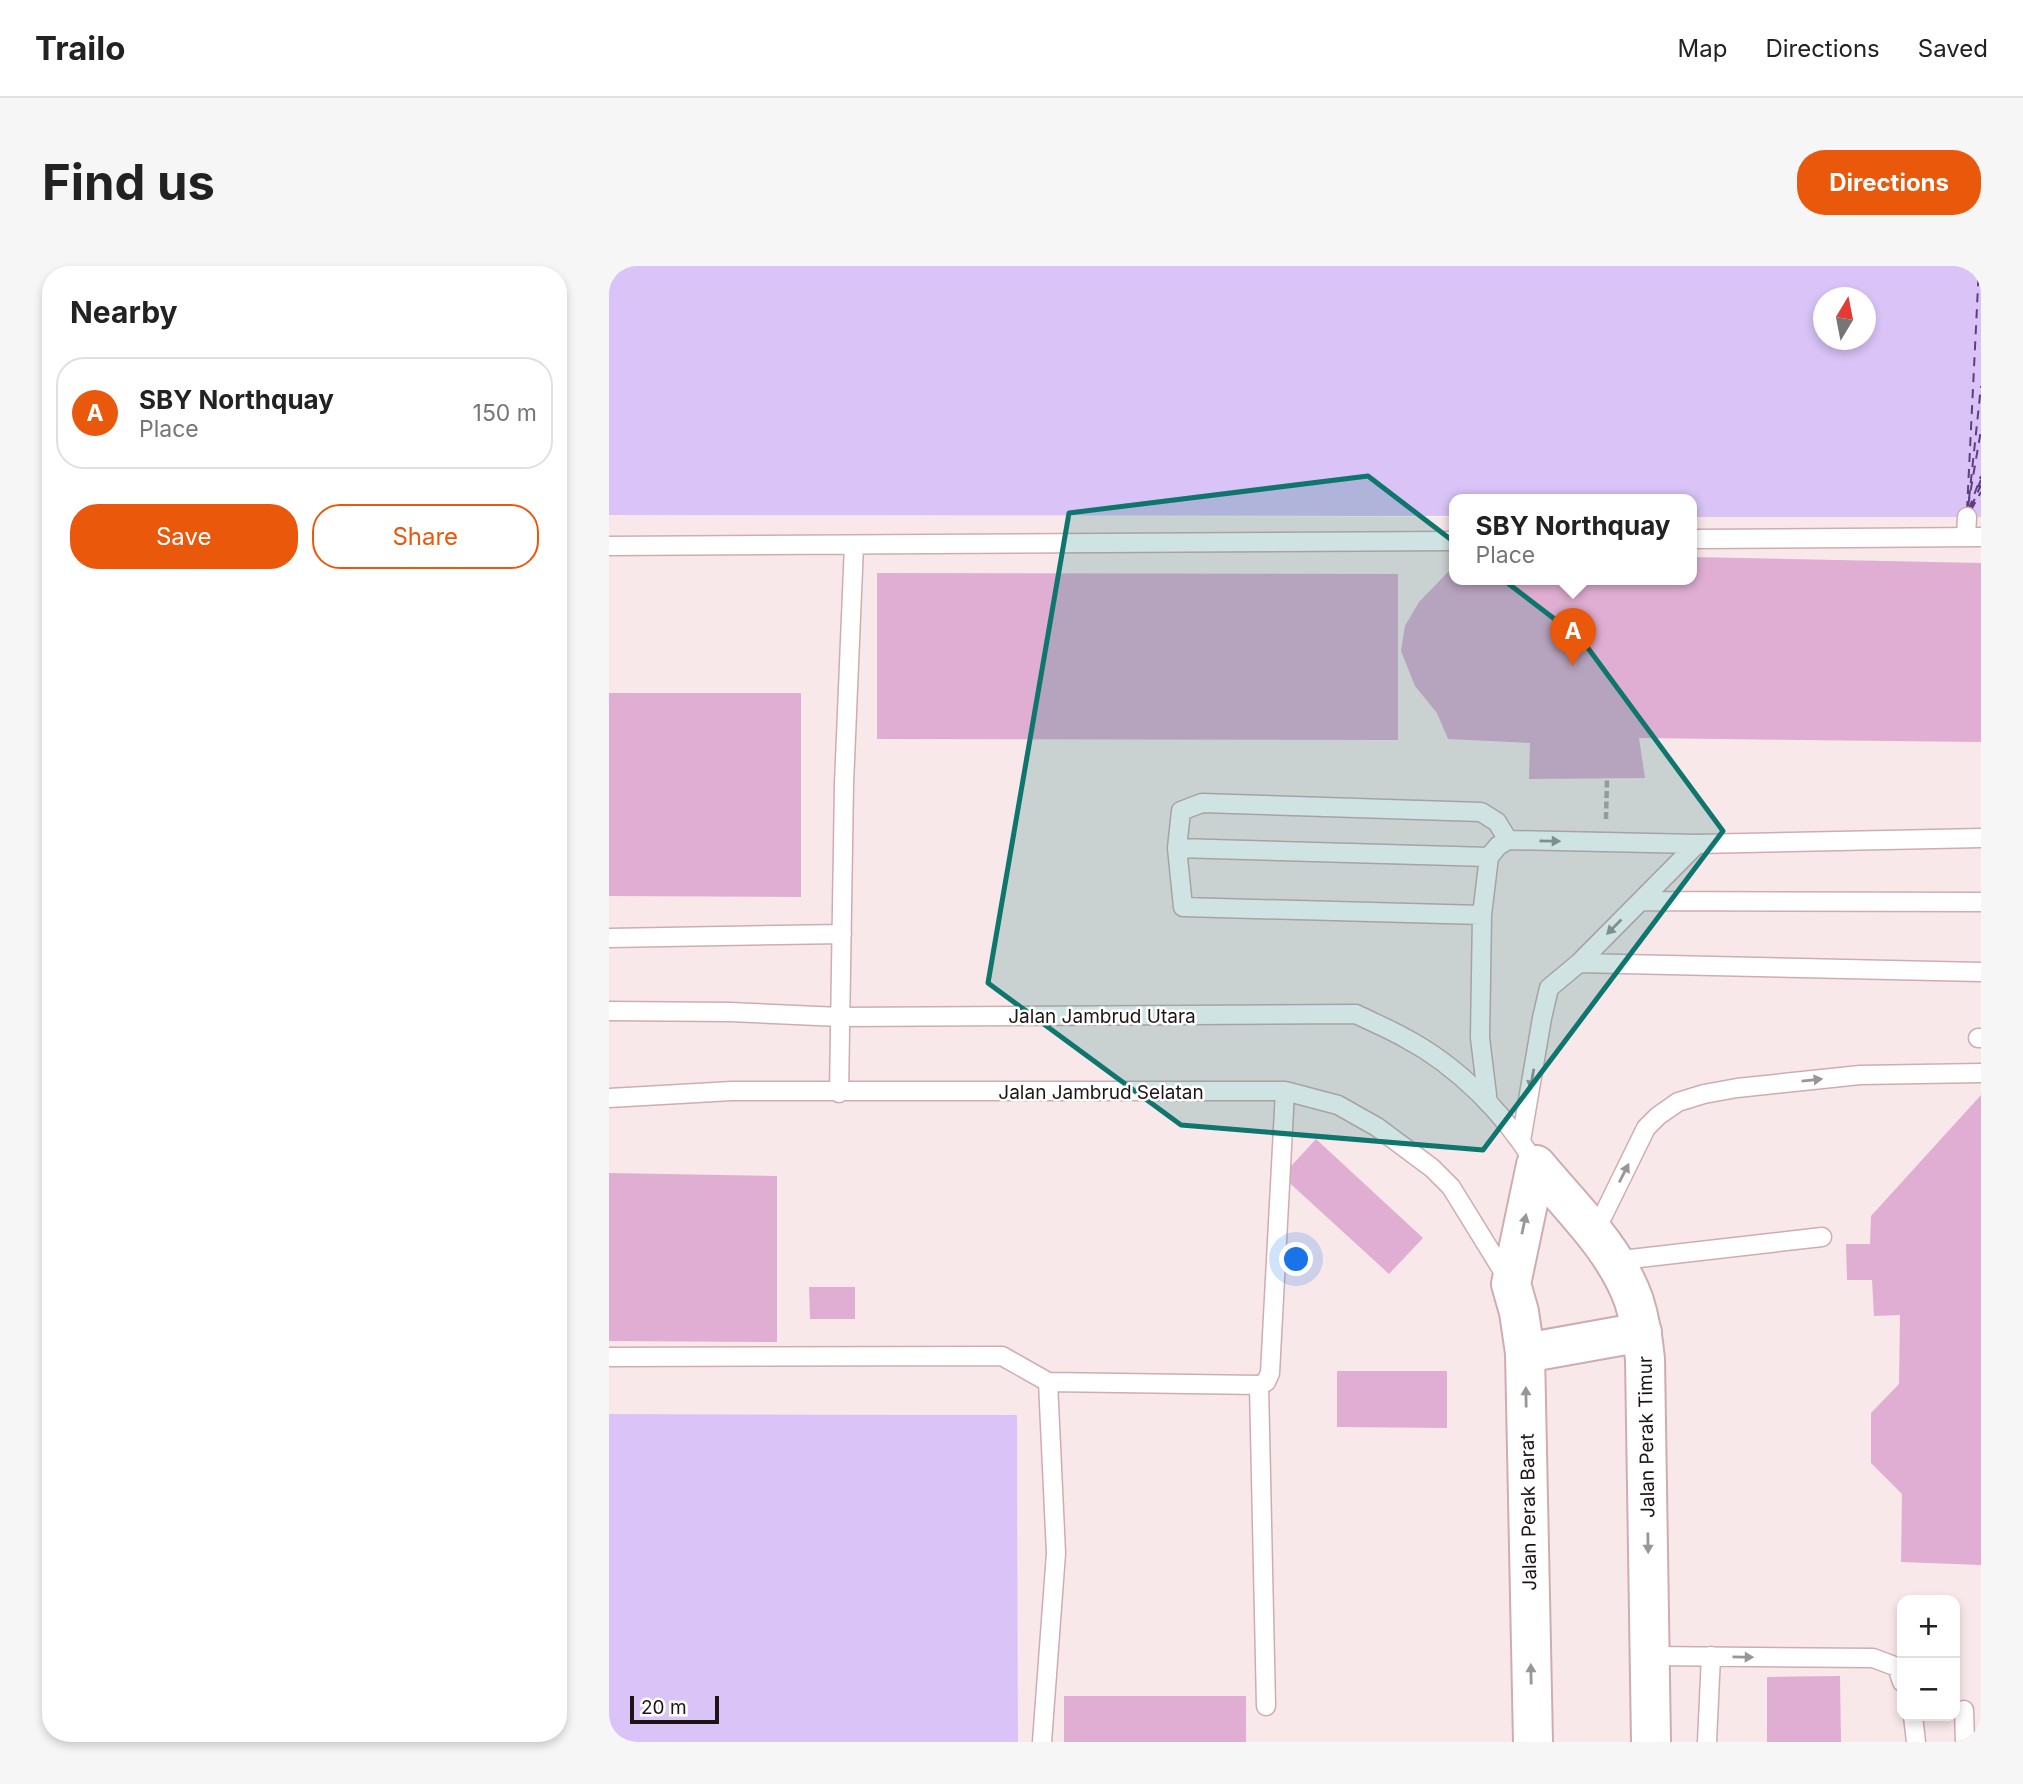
<!DOCTYPE html>
<html lang="en">
<head>
<meta charset="utf-8">
<style>
	:root { --surface:#fff; --page:#f6f6f6; --text:#222; --muted:#767676; --line:#e0e0e0; --accent:#ea580c }
	body { margin:0; font-family:Inter,sans-serif; background:var(--page); color:var(--text) }
	.controls { position:absolute; right:21px; bottom:21px; display:grid; overflow:hidden; border-radius:14px; box-shadow:0 4px 10px #0003 }
	.controls button { width:63px; height:63px; display:grid; place-items:center; padding:0; border:0; border-bottom:2px solid var(--line); background:var(--surface); color:var(--text); font:35px sans-serif }
	.compass { position:absolute; left:1204px; top:21px; width:63px; height:63px; border-radius:50%; background:var(--surface); box-shadow:0 4px 10px #0003; rotate:10deg }
	.scale { position:absolute; left:21px; bottom:18px; width:89px; box-sizing:border-box; padding-left:7px; border:4px solid #1f1415; border-top:0; font-size:19px; line-height:24px; white-space:nowrap; color:#1f1415; -webkit-text-stroke:5px #fff; paint-order:stroke }
	.you { position:absolute; left:688px; top:994px; width:24px; height:24px; margin:-18px; border:5px solid #fff; border-radius:50%; background:#1a73e8; box-shadow:0 0 0 10px #1a73e833 }
	.badge { display:grid; place-items:center; width:46px; height:46px; border-radius:50%; background:var(--accent); color:#fff; font-size:23px; font-weight:700 }
	.pin { position:absolute; translate:-50% -58px; filter:drop-shadow(0 2px 4px #0008) }
	.pin::after { content:''; position:absolute; top:37px; width:24px; height:21px; background:inherit; clip-path:polygon(0 0,100% 0,50% 100%) }
	.popup { position:absolute; left:840px; top:228px; width:248px; height:91px; box-sizing:border-box; display:grid; place-content:center; border-radius:14px; background:var(--surface); filter:drop-shadow(0 2px 5px #0005); font-size:23px; white-space:nowrap; color:var(--muted) }
	.popup b { font-size:26px; color:var(--text) }
	.popup::after { content:''; position:absolute; left:50%; top:100%; margin-left:-14px; border:14px solid transparent; border-top-color:var(--surface) }
	.list { margin:0; padding:0; list-style:none }
	h2 { display:flex; justify-content:space-between; align-items:center; height:91px; margin:0; padding:0 28px; font-size:30px }
	h2 small { font-size:23px; font-weight:400; color:var(--muted) }
	.list li { display:grid; grid-template-columns:46px 1fr auto; gap:21px; align-items:center; box-sizing:border-box; height:112px; margin:0 14px 14px; padding:0 14px; border:2px solid var(--line); border-radius:28px }
	.list b { display:block; font-size:26px; white-space:nowrap }
	.list p { margin:0; font-size:23px; white-space:nowrap; color:var(--muted) }
	.list em { font-size:23px; font-style:normal; color:var(--muted) }
	.actions { display:flex; gap:14px; padding:21px 28px }
	.actions a { flex:1; padding:16px 0; border:2px solid var(--accent); border-radius:28px; text-align:center; font-size:24px; color:var(--accent) }
	.actions .main { background:var(--accent); color:#fff }
	.map { position:relative; flex:none; width:1372px; height:1476px; overflow:hidden; border-radius:28px }
	header { display:flex; align-items:center; gap:42px; box-sizing:border-box; height:98px; padding:0 35px; background:var(--surface); border-bottom:2px solid var(--line) }
	header strong { font-size:33px }
	nav { display:flex; gap:38px; margin-inline-start:auto; font-size:24px }
	.intro { display:flex; align-items:center; justify-content:space-between; box-sizing:border-box; height:168px; padding:0 42px }
	h1 { margin:0; font-size:49px }
	.button { padding:18px 32px; border-radius:28px; background:var(--accent); color:#fff; font-size:24px; font-weight:700 }
	main { display:flex; gap:42px; padding:0 42px }
	aside { flex:1; background:var(--surface); border-radius:28px; box-shadow:0 4px 10px #0003 }
	.map>svg:first-child { display:block }
</style>
</head>
<body>
<header>
<strong>Trailo</strong>
<nav><a>Map</a><a>Directions</a><a>Saved</a></nav>
</header>
<div class="intro"><h1>Find us</h1><a class="button">Directions</a></div>
<main>
<aside>
<h2>Nearby<small></small></h2>
<ul class="list">
<li><span class="badge">A</span><div><b>SBY Northquay</b><p>Place</p></div><em>150 m</em></li>
</ul>
<div class="actions"><a class="main">Save</a><a>Share</a></div>
</aside>
<div class="map">
<svg width="1372" height="1476" viewBox="0 0 1372 1476">
	<rect width="100%" height="100%" fill="#fff8f8"/>
	<path fill="#f9e8ea" fill-rule="evenodd" d="M0,249L845,251V314H1083V251H1372V1476H409L408,1149L0,1148ZM1293,1334H1346V1450H1293Z"/>
	<path fill="#d9c3f7" fill-rule="evenodd" d="M0,0H1372V251H1083V234H845V250L0,249ZM1214,32H1256V74H1214Z
		M0,1148L408,1149L409,1476H0Z"/>
	<g fill="none" stroke-linecap="round" stroke-linejoin="round">
		<path stroke="#5d3f7e" stroke-width="2" stroke-dasharray="9 7" stroke-linecap="butt" d="M1369,221L1372,214
			M1360,233L1372,120
			M1359,240L1372,164
			M1362,241L1372,219
			M1360,243L1372,210
			M1358,244L1370,0
			M1362,244L1372,226"/>
	</g>
	<path fill="#e0aed2" d="M1083,291L1372,297V476L1030,472L1036,512L920,513L921,477L839,473L828,447L806,420L792,385L796,360L810,336L841,304L845,303V314H1083Z
		M268,307L789,308V474L268,473Z
		M0,427H192V631L0,630Z
		M1372,829V1299L1292,1296L1293,1228L1262,1197V1147L1290,1118L1291,1049L1265,1050L1263,1014H1238L1237,978H1261L1262,950Z
		M707,873L814,972L780,1008L673,910Z
		M0,907L168,910V1076L0,1075Z
		M200,1021H246V1053H201Z
		M728,1105H838V1162L728,1161Z
		M1231,1410L1232,1476H1158V1411Z
		M455,1430H637V1476H455Z"/>
	<g fill="none" stroke-linecap="round" stroke-linejoin="round">
		<defs>
			<path id="service" d="M1357,271L1358,251
				M1083,273L1372,271
				M0,280L845,275
				M568,582L880,591
				M1032,635L1372,636
				M873,649L574,641L568,582L572,545L593,537L872,546L888,556L899,574
				M0,672L233,668
				M970,697L1372,706
				M0,745L121,746L231,751L747,748C763,756 780,763 796,772C849,800 896,848 927,899
				M1369,772H1372
				M230,827L235,518L245,279
				M0,832L123,825H676L729,839L768,861L823,902L842,921L900,1015
				M879,837L871,772L873,649L880,591L889,580L899,574L1088,578L1372,572
				M912,875L933,752L940,722L970,697L1088,578
				M985,968L1037,862L1049,850L1069,836L1095,828L1128,822L1251,809L1372,807
				M1004,995L1213,971
				M0,1091L393,1090L439,1116L650,1119L657,1116L661,1107L676,825
				M650,1119L657,1440
				M1041,1390L1264,1392L1288,1401L1293,1416
				M1355,1444L1356,1476
				M1304,1450L1307,1476
				M433,1476L447,1287L439,1116
				M1098,1476L1102,1390"/>
			<path id="trunk" d="M927,899C961,940 1007,983 1025,1035C1031,1054 1034,1073 1036,1093L1042,1476
				M916,1087L1033,1066
				M924,1476L916,1087L910,1046L902,1018L927,899"/>
		</defs>
		<use href="#service" stroke="#ceadb1" stroke-width="21"/>
		<use href="#trunk" stroke="#ceadb1" stroke-width="42"/>
		<path stroke="#afa7a7" stroke-width="4.5" stroke-dasharray="7 3.5" stroke-linecap="butt" d="M997,553L998,512"/>
		<use href="#service" stroke="#fff" stroke-width="18"/>
		<use href="#trunk" stroke="#fff" stroke-width="38"/>
	</g>
	<defs><path id="oneway-solid" d="M-6-.8H1V-3.2L6.5 0L1 3.2V.8H-6Z" transform="scale(1.75)"/></defs>
	<g fill="#9a9596">
		<use href="#oneway-solid" transform="translate(941 575) rotate(1)"/>
		<use href="#oneway-solid" transform="translate(1005 661) rotate(135)"/>
		<use href="#oneway-solid" transform="translate(923 813) rotate(100)"/>
		<use href="#oneway-solid" transform="translate(1203 814) rotate(-6)"/>
		<use href="#oneway-solid" transform="translate(1015 907) rotate(-63)"/>
		<use href="#oneway-solid" transform="translate(915 958) rotate(-78)"/>
		<use href="#oneway-solid" transform="translate(917 1131) rotate(-91)"/>
		<use href="#oneway-solid" transform="translate(1039 1277) rotate(89)"/>
		<use href="#oneway-solid" transform="translate(1134 1391) rotate(1)"/>
		<use href="#oneway-solid" transform="translate(922 1408) rotate(-91)"/>
	</g>
	<path fill="#0f766e" fill-opacity="0.2" stroke="#0f766e" stroke-width="5" stroke-linejoin="round" d="M759,210L973,374L1114,565L874,884L572,859L379,717L460,247Z"/>
	<g text-anchor="middle" stroke-width="5" stroke-linejoin="round" paint-order="stroke">
		<g font-size="19" fill="#1f1415" stroke="#fff">
			<text x="493" y="757">Jalan Jambrud Utara</text>
			<text x="492" y="833">Jalan Jambrud Selatan</text>
			<text transform="translate(1037 1171) rotate(-91)" y="7">Jalan Perak Timur</text>
			<text transform="translate(919 1246) rotate(-91)" y="7">Jalan Perak Barat</text>
		</g>
	</g>
</svg>
<div class="controls">
<button>+</button>
<button>−</button>
</div>
<svg class="compass" viewBox="-18 -18 36 36"><path d="M0-13l5 13h-10z" fill="#e53935"/><path d="M0 13l5-13h-10z" fill="#767676"/></svg>
<div class="scale">20 m</div>
<div class="you"></div>
<div class="pin badge" style="left:964px;top:400px">A</div>
<div class="popup"><b>SBY Northquay</b>Place</div>
</div>
</main>
</body>
</html>
